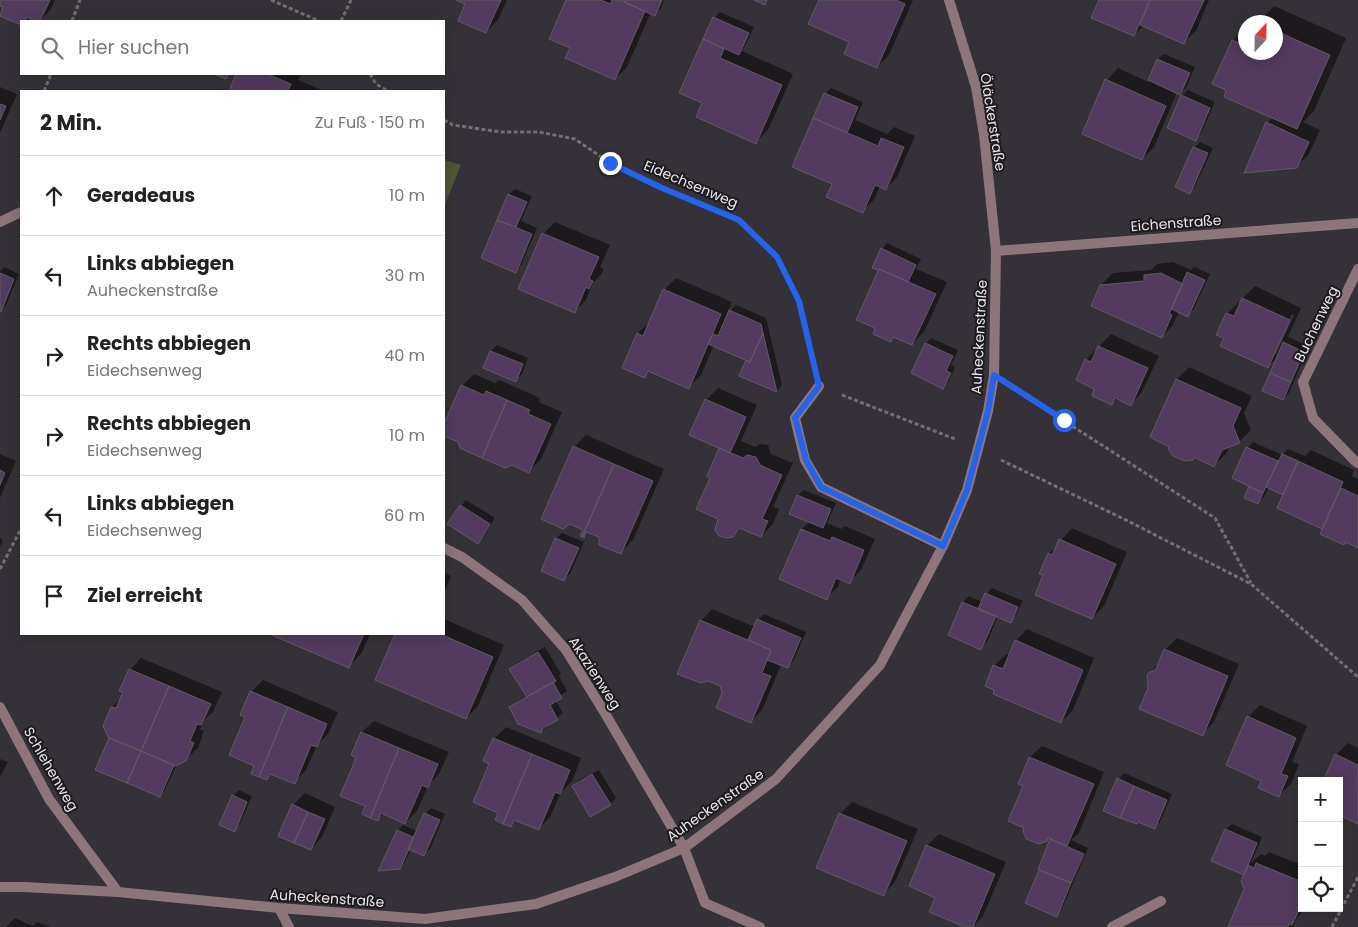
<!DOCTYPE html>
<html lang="de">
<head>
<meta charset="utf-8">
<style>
	:root { --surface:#fff; --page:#f2f2f2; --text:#222; --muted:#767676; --line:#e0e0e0 }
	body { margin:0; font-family:Poppins,sans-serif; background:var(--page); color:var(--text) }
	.controls { position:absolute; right:15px; bottom:15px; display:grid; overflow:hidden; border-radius:0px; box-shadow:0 2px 12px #0003 }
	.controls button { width:45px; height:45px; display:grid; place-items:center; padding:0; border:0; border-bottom:1px solid var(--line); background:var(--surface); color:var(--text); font:25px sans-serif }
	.compass { position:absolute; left:1238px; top:15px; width:45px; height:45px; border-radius:50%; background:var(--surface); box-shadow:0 2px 12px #0003; rotate:22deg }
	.stop { position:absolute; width:15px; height:15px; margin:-11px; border:4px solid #2563eb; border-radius:50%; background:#fff }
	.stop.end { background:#2563eb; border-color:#fff; box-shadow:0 1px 5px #0008 }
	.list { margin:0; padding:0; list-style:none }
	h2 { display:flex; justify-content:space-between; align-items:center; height:65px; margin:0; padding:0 20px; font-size:21px }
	h2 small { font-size:16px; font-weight:400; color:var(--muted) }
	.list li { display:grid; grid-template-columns:32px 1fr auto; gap:15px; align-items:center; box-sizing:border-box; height:80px; padding:0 20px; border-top:1px solid var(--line) }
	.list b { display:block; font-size:19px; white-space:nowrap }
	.list p { margin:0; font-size:16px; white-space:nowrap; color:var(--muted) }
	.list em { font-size:16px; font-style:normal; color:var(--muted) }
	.icon { flex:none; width:28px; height:28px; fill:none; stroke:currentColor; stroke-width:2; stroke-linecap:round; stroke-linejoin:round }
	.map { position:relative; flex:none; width:1358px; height:927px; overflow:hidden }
	.search { position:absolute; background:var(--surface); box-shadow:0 2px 12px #0003; left:20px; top:20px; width:425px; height:55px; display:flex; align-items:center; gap:12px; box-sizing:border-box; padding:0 18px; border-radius:0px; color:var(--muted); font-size:19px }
	.panel { position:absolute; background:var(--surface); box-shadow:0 2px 12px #0003; left:20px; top:90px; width:425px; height:545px; border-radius:0px }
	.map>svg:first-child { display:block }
</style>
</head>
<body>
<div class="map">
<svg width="1358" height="927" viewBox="0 0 1358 927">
	<rect width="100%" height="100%" fill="#353138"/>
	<path fill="#505535" d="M444,160L461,165L444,207Z"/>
	<path fill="#0007" fill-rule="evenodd" d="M0,0H55L51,9L40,21L31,17L26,21H21V24L2,15L5,7L0,5Z
		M459,0H507L498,20L486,32L467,4Z
		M568,0H618L625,3L624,0H664L661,8L655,14L651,12L627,67L615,79L571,48Z
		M820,0H913L889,55L877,67L851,41Z
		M1101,0H1209L1196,31L1184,42L1144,25L1134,35Z
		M1274,6L1346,38L1314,111L1303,122L1320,130L1309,154L1297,166L1267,123L1273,117L1228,89L1233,40L1246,28V52H1276V22H1258Z
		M720,12L754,27L744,48L742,51L793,74L768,130L756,142L704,102L681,92L714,18Z
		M1164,54L1195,67L1186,88L1180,93L1177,92L1154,147L1142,159L1107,80L1118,68L1148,82L1158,59Z
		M237,74H301L298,80L324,91H230Z
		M0,87L17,94L0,133Z
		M831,88L863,102L855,120L887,134L894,127L915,136L897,177L886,189L880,186L874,200L862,211L834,183L825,94Z
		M1188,90L1215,102L1201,133L1196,139L1182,96Z
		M1200,142L1213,148L1195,186L1190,192L1177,186L1194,148Z
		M515,189L532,196L521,221L537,228L521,265L516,271L483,257L509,194Z
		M555,222L610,245L600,267L604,269L601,275L593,283L586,300L574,312L543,234Z
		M887,243L921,259L916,269L947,282L924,332L912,344L895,336L891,340L882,249Z
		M1173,262L1191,270L1194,267L1210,274L1193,310L1187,316L1179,312L1173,325L1162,337L1101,285L1113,273L1151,270L1157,264Z
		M4,267L19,274L6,305L0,311V271Z
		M676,278L732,302L727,314L736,305L766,318L782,385L777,391L747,360L714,345L701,375L689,387L650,371L645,376L623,368L638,333L651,321L664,290Z
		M1255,286L1301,308L1288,337L1309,346L1289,393L1283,399L1279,356L1268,366L1227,314L1239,302L1241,303L1243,298ZM1292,314L1294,315L1276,354H1273Z
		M1111,334L1159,356L1142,392L1131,404L1118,398L1112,404L1096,389L1086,360Z
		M931,338L958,350L951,365L955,367L949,381L943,387L926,344Z
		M497,345L528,358L522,374L516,380L484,368L491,351Z
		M1189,367L1252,396L1244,413L1251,430L1239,442L1230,446L1226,454L1214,465L1195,456L1192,459L1171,446L1151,437L1177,379Z
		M474,374L495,383L499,380L540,398L539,402L562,412L541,459L529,471L444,435V428L462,386Z
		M718,388L757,405L741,441L755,447L760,444L768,445L771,454L793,463L773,507L779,509L773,524L761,536L741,527L732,536L719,518L711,477L721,447L706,400Z
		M586,435L664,469L633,540L621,552L600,537L588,531L583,536L585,529L574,447Z
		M1253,442L1282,455L1288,449L1305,456L1311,450L1354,470L1352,476L1358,479V546L1346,541L1344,543L1324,528L1279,507L1287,489L1269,487L1264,497L1258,503L1251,485L1247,448Z
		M0,454L16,461L0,498Z
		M804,490L836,503L827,523L841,529L845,526L875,539L861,570L849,582L841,579L838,587L826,598L780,578L802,529L810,521L791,513L798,495Z
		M466,500L495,518L483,537L477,542L461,506Z
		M1072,528L1127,552L1104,606L1092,618L1045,575L1049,554Z
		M562,533L584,542L570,574L564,579L543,570L556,538Z
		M0,538L3,540L0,547Z
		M444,573L451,576L444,593Z
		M992,588L1023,601L1016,615L1011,621L998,616L987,642L981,648L949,634L963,602L969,596L982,602L986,594Z
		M712,609L755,627L758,620L764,614L806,632L793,661L787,667L781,665L762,710L751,721L724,693L701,621Z
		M444,619L504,645L478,706L466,718L377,679L397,634H444Z
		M1027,629L1094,658L1073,710L1061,722L994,666L1006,654L1010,655L1016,641Z
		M272,634H370L361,654L349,666Z
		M1177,638L1239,664L1214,722L1202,734L1150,688L1148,674L1160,662L1165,650Z
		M545,647L561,674L559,676L567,691L555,700L563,713L541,732L511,708L516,702L527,696L511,669L517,663Z
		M141,658L222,692L213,712L204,720L200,729L204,731L198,748L185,760L177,764L165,790L160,796L97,769L111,737L112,707L121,698L130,670Z
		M263,680L338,712L328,734L317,745L306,770L294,782L272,773L267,779L256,765L247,716L251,692Z
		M1260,705L1307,726L1292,762L1299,764L1291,784L1279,795L1262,780L1248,717Z
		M374,721L449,752L439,774L428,786L417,811L405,823L384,813L378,819L358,757L362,732Z
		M506,727L581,758L572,781L561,792L550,817L538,829L516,820L510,826L491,763L485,761L494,739Z
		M1348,743L1358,748V822L1339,781H1320L1326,777L1336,755Z
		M1042,746L1104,772L1079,833L1071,840L1088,848L1062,909L1057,915L1026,902L1052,838L1049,837L1046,840L1025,827L1024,785L1019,783L1030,757Z
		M0,759L8,762L0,777Z
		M599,770L616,798L610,804L574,786L579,780Z
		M1124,773L1172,794L1160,822L1154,827L1118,779Z
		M239,790L252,796L240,824L234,830L233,796Z
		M305,793L335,807L322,837L311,849L293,805Z
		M852,802L918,829L895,882L884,894L840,814Z
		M431,808L445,814L430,849L424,854L411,849L405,862L399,868L398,830L403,825L417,831L425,814Z
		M1232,824L1262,837L1251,863L1261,854L1265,856L1269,852L1302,865V908H1305L1297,918L1293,927H1229L1246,889L1245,875L1226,829Z
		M939,834L1006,862L983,916L973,927H968L937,897L927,846Z
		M15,918L33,926L37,922L50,927H6Z"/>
	<path fill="#523b5e" stroke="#605b63" d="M0,0H50L40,21L27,17L25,21H21V25L0,16L3,7L0,6Z
		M456,0H501L486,33L458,21L465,4Z
		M566,0H601L610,4L612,0H620L645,11L615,80L565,58L570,48L549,39Z
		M624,0H662L655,16L624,2Z
		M754,0H767L765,5Z
		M819,0H896L905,4L877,68L844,54L849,42L808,24Z
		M1099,0H1150L1134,36L1091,18Z
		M1150,0H1204L1184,44L1140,25Z
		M713,17L749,33L739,55L703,39Z
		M1276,31L1330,55L1297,129L1224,97L1226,90L1212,84L1232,40L1246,46V52H1276Z
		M703,39L724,49L720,58L782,85L756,144L696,117L702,103L679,93Z
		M1157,59L1190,73L1180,95L1148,80Z
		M214,74H228L226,79Z
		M236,74H267L291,84L288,91H229Z
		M1105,79L1166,106L1142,160L1082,134Z
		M824,93L858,107L847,133L813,118Z
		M1181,95L1210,108L1196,141L1167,128Z
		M0,104L6,106L0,120Z
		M813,118L878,146L881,138L904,147L886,190L875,185L863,213L826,197L832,184L792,167Z
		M1266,122L1309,142L1297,168L1244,173Z
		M1193,147L1208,153L1190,194L1175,187Z
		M508,194L527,202L516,227L497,220Z
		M497,220L532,234L516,273L481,258Z
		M542,233L599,257L589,279L593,281L589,289L586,287L575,313L518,289Z
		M881,248L916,265L908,282L879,269L878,270L872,268Z
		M879,269L936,294L912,345L893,337L891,342L873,334L875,328L856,320Z
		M1187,272L1205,280L1188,317L1171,309Z
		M0,273L14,279L1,312H0Z
		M1161,273L1183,284L1169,314L1172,315L1162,338L1091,306L1100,285L1144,281V275Z
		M663,289L721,314L689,389L648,371L645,378L622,368L637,333L643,336Z
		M1242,298L1290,320L1268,368L1220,346L1224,338L1216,335L1226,313L1234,316Z
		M729,310L761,324L763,333L750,362L708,344L713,334L718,336Z
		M763,333L777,392L739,376L746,360L750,362Z
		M1283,342L1304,352L1291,382L1270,373Z
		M925,343L953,356L946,371L951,373L943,389L911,373Z
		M1098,346L1148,368L1131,406L1115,398L1112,405L1092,396L1094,389L1076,380L1085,359L1091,362Z
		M490,351L523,364L516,382L483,368Z
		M1270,373L1291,382L1283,400L1262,391Z
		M1176,379L1241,408L1233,426L1240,443L1222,450L1214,467L1194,457L1193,460L1185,461L1173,456L1168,449L1169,447L1150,437Z
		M461,385L484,395L486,391L507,400L482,458L460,448L458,442L444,436V424Z
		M705,399L746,417L730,453L689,435Z
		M507,400L530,410L528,414L551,424L529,473L512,465L505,468L482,458Z
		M573,446L614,464L582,537L580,536L583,530L570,524L563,529L541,519Z
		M1246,447L1278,461L1263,493L1232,478Z
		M719,448L743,458L747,455L756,457L760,465L782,475L762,519L768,521L761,537L739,528L733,537L726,538L719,536L715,530L718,519L696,509L710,478L707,476Z
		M1282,454L1298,461L1283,495L1266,487Z
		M1298,461L1343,482L1322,529L1277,508Z
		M614,464L653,481L621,554L599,545V537L586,532L584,538L582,537Z
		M0,470L5,473L0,485Z
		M1249,486L1263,493L1258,504L1244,498Z
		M1341,488L1358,496V548L1345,542L1344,545L1320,534Z
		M797,495L831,509L823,528L789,514Z
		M460,505L490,524L478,544L447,524Z
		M801,529L830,541L832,537L864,550L850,584L836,578L827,600L779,579Z
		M555,538L579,548L564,581L541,571Z
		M1059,539L1116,564L1092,619L1035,595L1043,575L1039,574L1048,553L1052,555Z
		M985,593L1018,607L1011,623L978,609Z
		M962,602L996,616L981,650L948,635Z
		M757,619L801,638L788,668L767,660L771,650L748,640Z
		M700,620L771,650L762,673L771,676L751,723L716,708L722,693L720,686L708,681L701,683L677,674Z
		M269,634H364L349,668Z
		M395,634H440L493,657L466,719L375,680Z
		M1015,640L1083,670L1061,723L993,694L994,690L985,686L993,665L1003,669Z
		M1164,649L1228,676L1203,736L1139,709L1148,688L1147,674L1156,669Z
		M538,652L556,681L527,697L509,669Z
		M129,669L169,686L141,751L108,737L103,726L111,707L116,708L123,692L119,691Z
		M553,682L562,698L550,705L558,720L543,728L541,733L518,724L509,707Z
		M169,686L211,704L201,725L197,724L190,741L194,743L186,761L175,766L141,751Z
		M250,691L288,707L259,777L251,774L254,766L229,755L245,717L240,715Z
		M288,707L327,724L317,747L311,745L295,784L270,774L267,780L259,777Z
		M1247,716L1296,738L1281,774L1288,776L1279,797L1258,788L1261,781L1226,765Z
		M361,732L399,748L370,818L362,814L365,806L340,796L356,758L351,755Z
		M109,738L141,751L127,783L95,770Z
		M493,738L532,754L503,824L495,820L498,813L473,802L489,764L483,761Z
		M399,748L438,764L428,788L422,785L405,824L381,813L378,821L370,818Z
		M141,751L174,765L160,797L127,783Z
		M532,754L570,770L560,794L555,792L539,830L514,820L511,827L503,824Z
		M1335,754L1358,765V824L1339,815V781H1323Z
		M1029,757L1094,784L1067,846L1048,838L1047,841L1039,844L1026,839L1023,831L1024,828L1008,821L1023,786L1018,784Z
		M592,774L611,805L590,817L572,786Z
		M1117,778L1134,786L1120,818L1103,811Z
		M1134,786L1167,800L1155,829L1138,822L1137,824L1120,818Z
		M232,795L247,802L235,832L219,825Z
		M292,804L308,812L294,843L278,836Z
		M308,812L325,819L311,850L294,843Z
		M424,813L440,820L424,856L408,849Z
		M839,813L907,841L884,896L816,868Z
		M1225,829L1257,843L1244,875L1211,861Z
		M397,830L413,837L409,849L400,869L378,871Z
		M1050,839L1084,854L1071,883L1038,869Z
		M926,845L995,874L973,927H965L929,912L935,898L909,886Z
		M1256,863L1302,882V894L1296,906L1300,908L1292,925L1289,924L1288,927H1228L1244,889L1241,881L1248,865L1254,868Z
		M1039,870L1071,883L1057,917L1025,903Z"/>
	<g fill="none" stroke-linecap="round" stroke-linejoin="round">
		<path stroke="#736f75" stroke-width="3" stroke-dasharray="4 2.5" stroke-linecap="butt" d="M271,0L319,21
			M72,21L80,0
			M341,21L351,0
			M370,74L376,84L388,91
			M44,91L51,74
			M444,120L453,125L501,132H539L575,139L610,163L662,189L739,220L777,257L799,301L814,362
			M1018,391L1215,518L1251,583
			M842,395L955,439
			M1001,460L1126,520L1251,584L1358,677
			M0,569L21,529
			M1332,927L1358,877"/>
		<path stroke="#8d767b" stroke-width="10" d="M0,222L21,212
			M996,251L1358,223
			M1358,269L1303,382L1313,418L1355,461L1358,463
			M819,386L795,418L805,460L821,487L943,546
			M444,548L462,557L522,600L566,650L606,715L684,848L705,903L760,927
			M0,707L49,799L118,892
			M0,887H24L118,892L279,908L425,919L536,904L615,877L684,848L776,779L880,665L943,546L967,490L988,411L994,375L996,251L984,135L976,87L949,0
			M279,908L289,927
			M1112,927L1161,901"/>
	</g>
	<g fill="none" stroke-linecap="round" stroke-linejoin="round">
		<path stroke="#2563eb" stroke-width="6" d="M610,163L662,188L739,220L777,257L799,301L819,386L795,418L806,460L821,487L943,546L967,490L988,411L994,375L1064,420"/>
	</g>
	<g text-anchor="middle" stroke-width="4" stroke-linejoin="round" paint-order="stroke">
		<g font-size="14" fill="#e9e6eb" stroke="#1c1a1d">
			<text transform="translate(993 122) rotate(81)" y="5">Öläckerstraße</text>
			<text transform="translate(691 184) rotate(23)" y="5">Eidechsenweg</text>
			<text transform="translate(1176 223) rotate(-4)" y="5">Eichenstraße</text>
			<text transform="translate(1316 324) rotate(-64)" y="5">Buchenweg</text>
			<text transform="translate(979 337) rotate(-87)" y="5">Auheckenstraße</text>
			<text transform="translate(595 673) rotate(57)" y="5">Akazienweg</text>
			<text transform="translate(51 769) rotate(60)" y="5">Schlehenweg</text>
			<text transform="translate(715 805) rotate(-35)" y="5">Auheckenstraße</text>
			<text transform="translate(327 898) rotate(4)" y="5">Auheckenstraße</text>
		</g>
	</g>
</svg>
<div class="controls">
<button>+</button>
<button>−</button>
<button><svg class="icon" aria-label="locate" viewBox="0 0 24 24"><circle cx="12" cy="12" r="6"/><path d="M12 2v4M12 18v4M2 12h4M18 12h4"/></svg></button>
</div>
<svg class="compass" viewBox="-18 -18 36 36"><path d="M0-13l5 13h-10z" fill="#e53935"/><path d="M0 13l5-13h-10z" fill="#767676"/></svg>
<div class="stop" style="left:1064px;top:420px"></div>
<div class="stop end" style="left:610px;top:163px"></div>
<div class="search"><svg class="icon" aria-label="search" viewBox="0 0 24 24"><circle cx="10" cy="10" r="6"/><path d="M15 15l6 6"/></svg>Hier suchen</div>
<section class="panel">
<h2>2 Min.<small>Zu Fuß · 150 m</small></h2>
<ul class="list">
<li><svg class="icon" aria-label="ahead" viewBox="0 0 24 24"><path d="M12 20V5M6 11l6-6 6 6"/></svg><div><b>Geradeaus</b></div><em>10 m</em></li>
<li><svg class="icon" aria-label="left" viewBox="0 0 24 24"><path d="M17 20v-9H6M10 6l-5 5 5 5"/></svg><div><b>Links abbiegen</b><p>Auheckenstraße</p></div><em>30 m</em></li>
<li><svg class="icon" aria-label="right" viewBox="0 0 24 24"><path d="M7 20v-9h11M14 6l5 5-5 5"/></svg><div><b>Rechts abbiegen</b><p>Eidechsenweg</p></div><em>40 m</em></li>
<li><svg class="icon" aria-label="right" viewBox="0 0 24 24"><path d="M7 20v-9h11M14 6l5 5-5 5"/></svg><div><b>Rechts abbiegen</b><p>Eidechsenweg</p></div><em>10 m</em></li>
<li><svg class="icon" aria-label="left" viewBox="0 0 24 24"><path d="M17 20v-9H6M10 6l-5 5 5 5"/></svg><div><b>Links abbiegen</b><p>Eidechsenweg</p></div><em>60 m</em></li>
<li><svg class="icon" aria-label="arrive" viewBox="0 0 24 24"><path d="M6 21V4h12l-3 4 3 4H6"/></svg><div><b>Ziel erreicht</b></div></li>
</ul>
</section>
</div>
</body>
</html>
